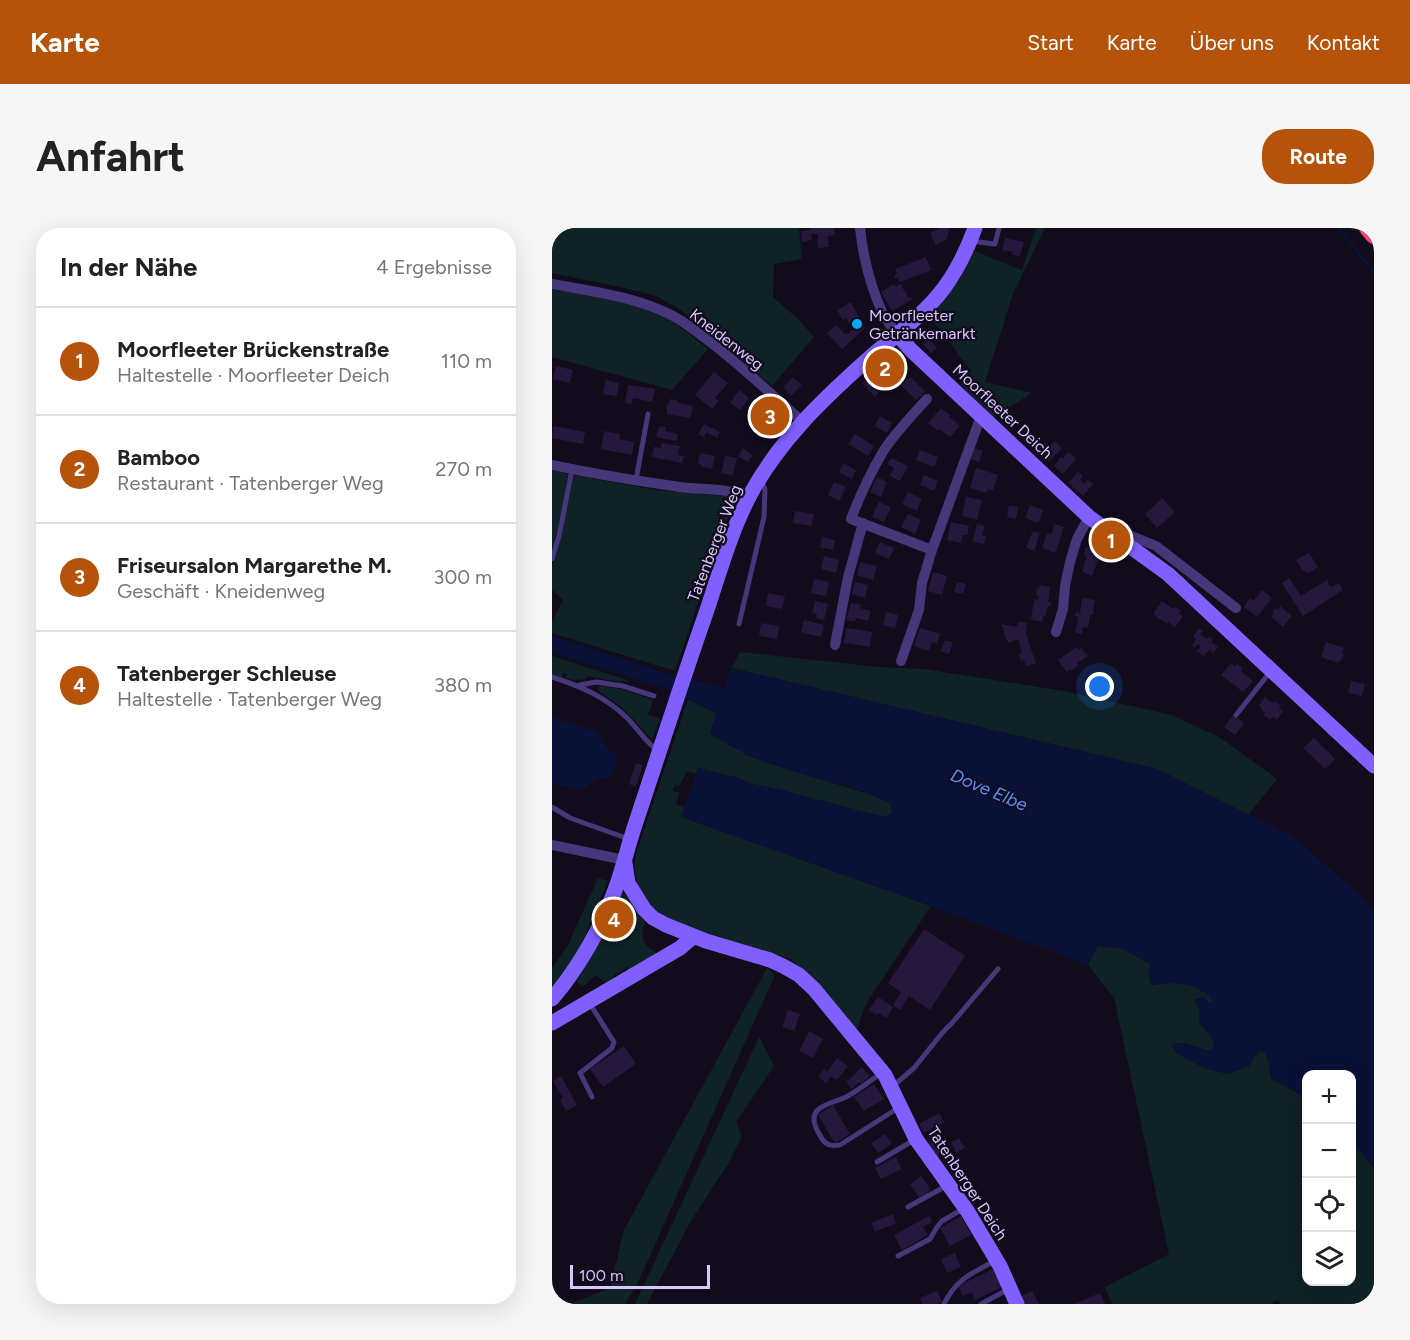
<!DOCTYPE html>
<html lang="de">
<head>
<meta charset="utf-8">
<style>
	:root { --surface:#fff; --page:#f6f6f6; --text:#222; --muted:#767676; --line:#e0e0e0; --accent:#b45309 }
	body { margin:0; font-family:Figtree,sans-serif; background:var(--page); color:var(--text) }
	.controls { position:absolute; right:18px; bottom:18px; display:grid; overflow:hidden; border-radius:12px; box-shadow:0 6px 24px #0002 }
	.controls button { width:54px; height:54px; display:grid; place-items:center; padding:0; border:0; border-bottom:2px solid var(--line); background:var(--surface); color:var(--text); font:30px sans-serif }
	.scale { position:absolute; left:18px; bottom:15px; width:140px; box-sizing:border-box; padding-left:6px; border:3px solid #d8c7fe; border-top:0; font-size:16px; line-height:21px; white-space:nowrap; color:#d8c7fe; -webkit-text-stroke:4px #110b1c; paint-order:stroke }
	.you { position:absolute; left:548px; top:459px; width:21px; height:21px; margin:-15px; border:4px solid #fff; border-radius:50%; background:#1a73e8; box-shadow:0 0 0 9px #1a73e833 }
	.badge { display:grid; place-items:center; width:39px; height:39px; border-radius:50%; background:var(--accent); color:#fff; font-size:20px; font-weight:700 }
	.pin { position:absolute; translate:-50% -50%; border:3px solid #fff; box-shadow:0 2px 6px #0006 }
	.list { margin:0; padding:0; list-style:none }
	h2 { display:flex; justify-content:space-between; align-items:center; height:78px; margin:0; padding:0 24px; font-size:26px }
	h2 small { font-size:20px; font-weight:400; color:var(--muted) }
	.list li { display:grid; grid-template-columns:39px 1fr auto; gap:18px; align-items:center; box-sizing:border-box; height:108px; padding:0 24px; border-top:2px solid var(--line) }
	.list b { display:block; font-size:22px; white-space:nowrap }
	.list p { margin:0; font-size:20px; white-space:nowrap; color:var(--muted) }
	.list em { font-size:20px; font-style:normal; color:var(--muted) }
	.icon { flex:none; width:33px; height:33px; fill:none; stroke:currentColor; stroke-width:2; stroke-linecap:round; stroke-linejoin:round }
	.map { position:relative; flex:none; width:822px; height:1076px; overflow:hidden; border-radius:24px }
	header { display:flex; align-items:center; gap:36px; box-sizing:border-box; height:84px; padding:0 30px; background:var(--accent); color:#fff }
	header strong { font-size:28px }
	nav { display:flex; gap:33px; margin-inline-start:auto; font-size:21px }
	.intro { display:flex; align-items:center; justify-content:space-between; box-sizing:border-box; height:144px; padding:0 36px }
	h1 { margin:0; font-size:42px }
	.button { padding:15px 27px; border-radius:24px; background:var(--accent); color:#fff; font-size:21px; font-weight:700 }
	main { display:flex; gap:36px; padding:0 36px }
	aside { flex:1; background:var(--surface); border-radius:24px; box-shadow:0 6px 24px #0002 }
	.map>svg:first-child { display:block }
</style>
</head>
<body>
<header>
<strong>Karte</strong>
<nav><a>Start</a><a>Karte</a><a>Über uns</a><a>Kontakt</a></nav>
</header>
<div class="intro"><h1>Anfahrt</h1><a class="button">Route</a></div>
<main>
<aside>
<h2>In der Nähe<small>4 Ergebnisse</small></h2>
<ul class="list">
<li><span class="badge">1</span><div><b>Moorfleeter Brückenstraße</b><p>Haltestelle · Moorfleeter Deich</p></div><em>110 m</em></li>
<li><span class="badge">2</span><div><b>Bamboo</b><p>Restaurant · Tatenberger Weg</p></div><em>270 m</em></li>
<li><span class="badge">3</span><div><b>Friseursalon Margarethe M.</b><p>Geschäft · Kneidenweg</p></div><em>300 m</em></li>
<li><span class="badge">4</span><div><b>Tatenberger Schleuse</b><p>Haltestelle · Tatenberger Weg</p></div><em>380 m</em></li>
</ul>
</aside>
<div class="map">
<svg width="822" height="1076" viewBox="0 0 822 1076">
	<rect width="100%" height="100%" fill="#110b1c"/>
	<path fill="#0f2226" d="M0,0H247L250,31L222,36L221,69L247,92L262,109L220,158L141,91L124,79L104,68L72,60L0,45Z
		M484,0H493L461,66L433,154L480,165L441,190L408,156L419,143L378,89L407,53L423,23L470,42Z
		M0,61C34,67 70,70 101,84C122,93 139,107 156,121L120,162L0,129Z
		M0,242L16,246L6,300L0,321Z
		M21,247L104,262L174,268L185,271L177,287L158,340L123,443L0,405V393L11,372L0,362V338L6,319Z
		M188,424L327,439L372,441L512,463L620,487L669,510L725,551L696,587L605,541L179,440Z
		M0,428L75,452L77,454L69,453L68,454L35,448L34,451L22,452L12,450L15,446L11,445L10,450L0,446Z
		M47,458L69,461L101,472L96,487L108,490L100,512C84,494 68,475 46,463Z
		M136,471L164,485L193,526L213,534L320,567L338,575L340,584L339,586L331,589L225,561L200,556L186,550L146,540L144,546L135,543L127,558L123,557L120,563L128,565L124,576L133,579L130,589L379,678L315,774L305,800L302,803L258,750L240,732L230,728C196,718 164,709 131,696C121,692 110,689 102,681C87,666 80,648 84,626Z
		M46,650L56,653L27,722L0,759V740L15,719Z
		M69,665L77,669L94,691C87,710 89,716 106,726L78,744L75,739L61,748L63,752L55,756L44,747L32,758L24,754L36,735L55,699L61,701L67,692L60,688Z
		M546,717L571,721L598,736L597,749L600,757C624,753 644,753 662,773L658,776L651,769L642,772L648,781L647,794L662,813L661,820L657,824L633,815L620,816L624,825L695,839L707,823L713,824L717,835L719,850L754,870V1054H800V913L822,941V1076H728L726,1072L718,1076H560L553,1059L617,1026L562,770L536,737Z
		M215,740L223,747L85,1057L73,1076H18L58,1060L72,1002Z
		M207,809L222,838L184,894L190,908L176,936L139,993L95,1076H83Z"/>
	<path fill="#091137" d="M0,408L117,446L172,460L179,440L605,541L742,609L810,669L822,683V941L800,913V846H754V870L719,850L717,835L713,823H707L696,839L675,846L652,840L624,825L620,816L633,815L657,823L661,820L662,813L647,794L648,781L642,772L651,769L658,776L661,773C644,753 624,753 599,757L597,749L598,736L571,721L546,718L536,737L379,678L129,589L146,540L186,550L200,556L225,561L331,589L339,586L340,584L338,575C309,560 277,554 246,545C215,535 186,524 158,506L164,485L112,460L0,424Z
		M0,489L46,504L55,520L66,529L59,549L45,551L30,562L0,556Z"/>
	<g fill="none" stroke-linecap="round" stroke-linejoin="round">
		<path stroke="#091137" stroke-width="3" d="M787,0L822,45"/>
	</g>
	<path fill="#26183c" d="M258,0H282L283,7L276,8L277,19L266,20L265,10L266,9V6H259L260,12L250,14L249,3L258,2Z
		M388,0H397L395,11L384,17L378,5Z
		M453,10L472,14L468,28L460,27L461,24L450,22Z
		M374,29L379,42L348,54L346,50L343,51L342,48L345,46L343,41Z
		M342,56L344,59L348,56L357,70L359,69L361,71L340,83L329,64Z
		M299,74L313,100L290,121L275,105L284,97L294,107L301,101L294,90L291,92L285,82Z
		M375,104L380,109L378,112L385,120L379,125L371,116L373,115L368,110Z
		M334,132L338,136L343,132L354,145L345,154L337,144L326,153L331,159L323,169L310,155L320,147L319,145Z
		M4,138L21,142L18,155L1,151Z
		M162,144L176,155L163,170L167,173L160,181L143,167Z
		M241,149L250,157L239,168L231,159Z
		M358,149L373,163L364,172L349,157Z
		M53,152L67,155L65,168L51,166Z
		M76,157L103,161L100,174L81,170L80,176L73,175Z
		M187,162L197,170L188,182L178,175Z
		M118,171L126,173V175L141,178L138,190L115,186V175L117,176Z
		M212,176L224,186L208,205L196,196Z
		M389,180L399,188L397,189L408,198L398,209L387,201L386,203L376,195Z
		M328,188L340,195L335,205L323,198Z
		M152,196L168,204L165,210L154,204L152,209L146,206Z
		M1,198L33,204L31,216L0,210Z
		M107,198L114,199L113,203L126,206L125,213L104,209Z
		M52,203L68,206L67,211L82,214L80,227L49,221Z
		M303,206L322,218L316,228L296,216Z
		M503,213L510,220L497,233L485,222L492,214L497,219Z
		M109,215L128,218L126,227L132,228L130,235L100,229L102,219L109,220Z
		M191,220L201,227L196,234L186,228Z
		M423,220L431,223L427,234L419,231Z
		M368,222L386,229L382,239L364,232Z
		M516,224L524,231L511,246L502,238L509,229L511,230Z
		M148,225L163,228L160,241L150,239V237L146,236Z
		M173,228L185,230L181,247L169,245Z
		M339,230L356,238L348,253L338,248L342,240L335,236Z
		M291,235L304,242L300,251L287,244Z
		M424,240L446,247L441,263L436,261L434,265L418,260Z
		M526,244L531,248L528,252L532,256L535,252L541,256L531,268L516,255Z
		M372,247L386,253L382,263L368,257Z
		M325,249L335,254L329,269L318,264Z
		M282,254L294,259L287,273L276,267Z
		M356,264L370,271L365,283L350,276Z
		M414,269L430,272L425,292L410,288Z
		M610,270L623,284L605,300L593,286Z
		M327,274L339,279L332,294L320,289Z
		M457,277L466,279L464,291L455,289Z
		M478,277L491,282L486,295L473,290Z
		M243,283L262,286L259,298L241,295Z
		M356,286L369,292L363,306L349,299Z
		M399,294L417,298L415,307H411L409,315L395,312Z
		M425,296L433,298L430,307L434,308L432,316L421,314Z
		M503,296L512,299L503,325L490,320L495,305L499,306Z
		M481,303L488,305L482,323L474,320Z
		M270,309L283,312L281,322L268,319Z
		M328,314L342,320L337,331L323,325Z
		M540,315L547,320L550,318L557,323L554,327L549,324L540,348L530,344L535,328L532,327L534,319L537,320Z
		M757,325L766,339L757,345L751,343L744,332Z
		M272,328L287,332L284,345L269,341Z
		M308,334L325,338L321,352L305,347Z
		M381,344L395,348L390,367L376,363Z
		M737,350L749,368L775,352L779,359L787,355L791,362L751,388L730,355Z
		M262,351L277,354L274,368L259,365Z
		M303,354L316,357L313,370L300,366Z
		M405,354L414,356L411,366L402,364Z
		M488,357L498,359L496,374H499V378H496L494,388H491L490,394L479,392L482,371L486,372L487,368L484,367L485,360L487,361Z
		M710,362L720,370L705,389L692,379L698,370L701,373Z
		M216,365L233,368L230,381L214,378Z
		M530,370L543,372L541,387H538L536,400L531,399L530,406L523,404L526,389L523,388L524,384L528,385Z
		M263,373L276,376L272,392L264,390L265,386L260,385Z
		M610,373L621,381L623,379L629,383L627,385L631,389L623,399L616,394L615,396L601,386Z
		M299,375L309,377L308,380L319,383L316,393L304,390L303,394L294,392Z
		M728,378L740,388L731,399L719,389L722,385L720,384L723,380L725,382Z
		M334,384L346,387L343,400L331,397Z
		M252,392L272,397L269,409L249,404Z
		M466,394L475,395L474,406L484,435L474,438L472,432L469,433L467,426L470,425L466,411L456,415L449,396L465,399Z
		M209,395L227,398L225,411L207,408Z
		M294,400L320,404L318,419L292,415Z
		M368,400L388,406L385,416L380,414L377,423L362,418Z
		M647,400L651,403L648,406L655,411L657,409L661,412L659,414L666,419L661,425L658,421L652,428L645,423L649,419L645,416L643,420L640,418L644,411L641,408Z
		M393,412L401,414L397,426L389,423Z
		M774,414L792,420L790,425L792,426L789,433H787L786,435L769,429Z
		M524,419L526,422L529,420L536,428L525,435L527,437L519,443L518,441L515,444L506,432Z
		M679,435L683,438L685,436L691,441L689,443L701,453L691,464L669,447Z
		M799,453L813,456L810,468L796,465Z
		M713,469L721,475L722,473L729,478L727,480L731,483L725,492L721,489L718,492L711,487L713,485L709,481L710,480L707,477Z
		M681,487L692,495L683,507L672,499Z
		M762,510L783,531L773,541L751,520Z
		M84,535L91,537L84,559L77,556Z
		M372,701L413,728L378,782L357,768L348,782L341,777L349,764L336,755Z
		M326,769L341,779L335,790L326,785L325,787L317,782Z
		M236,782L248,786L242,803L230,799Z
		M257,803L271,811L261,830L247,823Z
		M72,818L84,836L51,859L38,841Z
		M285,830L296,838L285,852L279,848L274,855L266,849L272,841L275,844Z
		M310,839L318,848L309,856L307,854L300,861L294,854Z
		M9,848L25,877L14,883L8,872L11,870L1,853Z
		M322,856L332,871L312,883L302,869Z
		M281,877L298,906L283,915L266,887Z
		M387,885L392,894L372,905L367,896Z
		M333,906L340,916L326,925L319,915Z
		M388,908L397,921L385,929L376,916Z
		M407,910L413,920L404,925L399,914Z
		M344,929L350,941L329,951L323,940Z
		M369,948L379,962L367,970L358,956Z
		M341,986L344,995L323,1004L319,995Z
		M377,988L380,994L371,999L376,1007L350,1022L342,1007Z
		M409,988L419,1007L398,1018L388,1000Z
		M403,1025L409,1039L395,1045L389,1031Z
		M441,1041L450,1059L423,1072L420,1064L411,1068L406,1058Z
		M385,1063L390,1074L385,1076H371L368,1070Z
		M480,1063L487,1076H471L468,1069Z
		M548,1065L553,1076H522Z"/>
	<g fill="none" stroke-linecap="round" stroke-linejoin="round">
		<path stroke="#46377a" stroke-width="5" d="M419,13L443,16L447,0
			M84,252L96,186
			M0,331L7,308L20,241
			M187,396L212,289L213,261L209,253
			M0,449C28,458 54,469 75,490C86,501 93,513 105,522
			M28,457L44,454L71,458L102,468
			M684,487L718,444
			M0,579L18,590L77,611
			M38,776L62,814L60,820L28,845L40,869
			M329,845C318,853 307,862 294,869C277,877 252,878 266,904C268,907 269,910 271,912C275,918 281,918 288,917L346,880
			M341,858L362,840L391,804L400,795L446,741
			M325,934L362,912
			M356,979L394,958
			M346,1028L378,1011L385,999L390,993L411,981
			M392,1076C404,1051 420,1045 443,1033
			M429,1076L457,1061"/>
		<path stroke="#46377a" stroke-width="10" d="M308,0C311,28 319,60 331,86C335,93 340,99 344,105
			M0,56C39,63 85,69 121,88C136,96 149,107 162,117C193,141 221,168 250,193
			M375,171C360,187 344,204 332,222C319,244 308,267 299,291L380,322
			M0,237C42,246 85,253 128,259C150,262 176,260 197,269
			M560,304H570L604,318L684,380
			M504,404L511,381L513,358L518,334L525,311L537,289
			M283,417L296,349L311,295
			M349,433L367,382L370,355L380,322L429,188
			M0,617L72,632"/>
		<path stroke="#815ffd" stroke-width="15" d="M344,105L359,122L537,289L616,346L822,538
			M73,635L76,655L92,681L101,690L114,697L154,713L218,732L231,738L247,747L262,761L333,847L364,911L416,984L448,1038L465,1076
			M0,771C27,739 48,702 63,662C71,640 76,618 83,597C107,525 130,453 155,382C168,343 179,303 198,267C227,213 270,172 316,131C341,109 372,87 392,60C406,41 415,22 423,0
			M0,795L128,720L142,708"/>
		<path stroke="#fc4479" stroke-width="18" d="M816,0L822,7"/>
	</g>
	<circle fill="#03aaee" stroke="#110b1c" stroke-width="2" cx="305" cy="96" r="6"/>
	<g text-anchor="middle" stroke-width="4.5" stroke-linejoin="round" paint-order="stroke">
		<g font-size="16" fill="#d8c7fe" stroke="#110b1c" text-anchor="start">
			<text x="317" y="93">Moorfleeter<tspan x="317" dy="18">Getränkemarkt</tspan></text>
		</g>
		<g font-size="16" fill="#d8c7fe" stroke="#110b1c">
			<text transform="translate(175 111) rotate(38)" y="6">Kneidenweg</text>
			<text transform="translate(451 183) rotate(43)" y="6">Moorfleeter Deich</text>
			<text transform="translate(162 315) rotate(-69)" y="6">Tatenberger Weg</text>
			<text transform="translate(416 955) rotate(57)" y="6">Tatenberger Deich</text>
		</g>
		<g font-size="18" font-style="italic" fill="#5790fd" stroke="#110b1c">
			<text transform="translate(437 562) rotate(23)" y="6">Dove Elbe</text>
		</g>
	</g>
</svg>
<div class="controls">
<button>+</button>
<button>−</button>
<button><svg class="icon" aria-label="locate" viewBox="0 0 24 24"><circle cx="12" cy="12" r="6"/><path d="M12 2v4M12 18v4M2 12h4M18 12h4"/></svg></button>
<button><svg class="icon" aria-label="layers" viewBox="0 0 24 24"><path d="M12 4l9 5-9 5-9-5zM3 14l9 5 9-5"/></svg></button>
</div>
<div class="scale">100 m</div>
<div class="you"></div>
<div class="pin badge" style="left:559px;top:312px">1</div>
<div class="pin badge" style="left:333px;top:140px">2</div>
<div class="pin badge" style="left:218px;top:188px">3</div>
<div class="pin badge" style="left:62px;top:691px">4</div>
</div>
</main>
</body>
</html>
